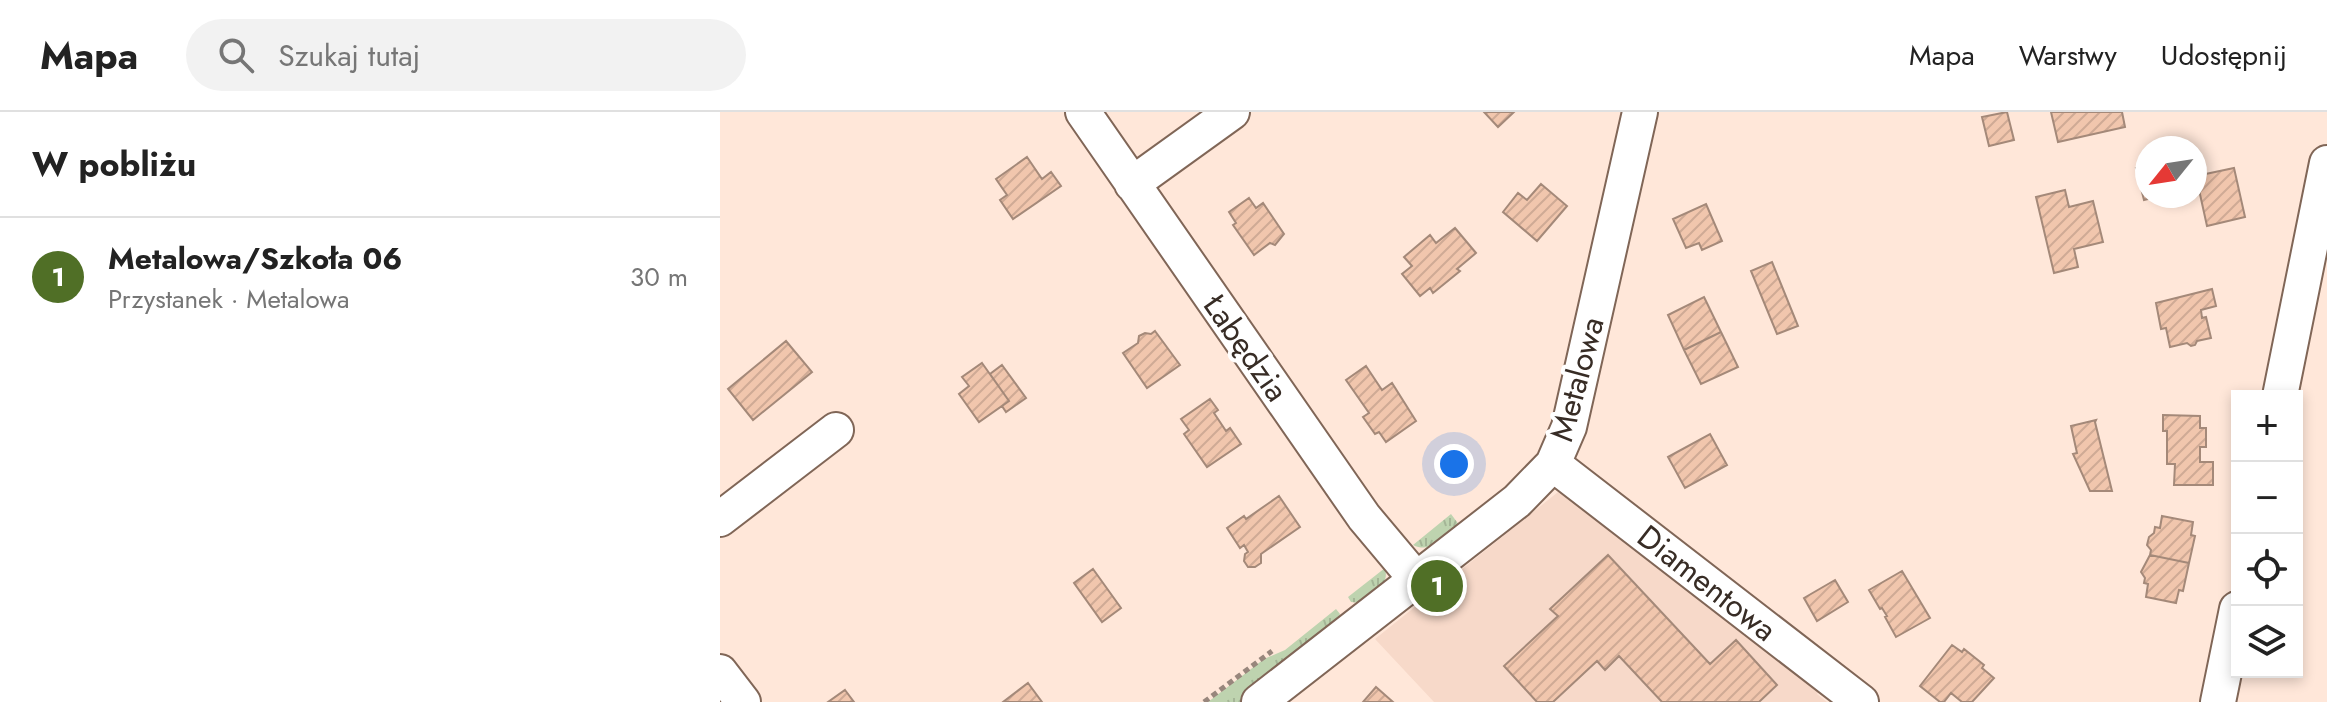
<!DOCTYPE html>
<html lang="pl">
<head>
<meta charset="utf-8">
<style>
	:root { --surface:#fff; --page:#f2f2f2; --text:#222; --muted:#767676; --line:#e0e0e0; --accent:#506f26 }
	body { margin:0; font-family:Jost,sans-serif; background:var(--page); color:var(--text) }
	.controls { position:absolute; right:24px; bottom:24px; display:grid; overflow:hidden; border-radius:0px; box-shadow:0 4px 12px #0003 }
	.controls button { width:72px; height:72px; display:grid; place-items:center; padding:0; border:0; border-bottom:2px solid var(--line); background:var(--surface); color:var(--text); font:40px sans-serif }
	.compass { position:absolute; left:1415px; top:24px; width:72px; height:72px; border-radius:50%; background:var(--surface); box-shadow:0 4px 12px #0003; rotate:240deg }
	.you { position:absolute; left:734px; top:352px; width:28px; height:28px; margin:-20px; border:6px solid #fff; border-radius:50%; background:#1a73e8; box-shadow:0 0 0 12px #1a73e833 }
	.badge { display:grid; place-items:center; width:52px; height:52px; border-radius:50%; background:var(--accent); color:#fff; font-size:26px; font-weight:700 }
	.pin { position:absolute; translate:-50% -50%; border:4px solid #fff; box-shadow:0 2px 8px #0006 }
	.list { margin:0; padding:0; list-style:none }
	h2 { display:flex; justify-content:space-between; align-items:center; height:104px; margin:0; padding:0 32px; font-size:34px }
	h2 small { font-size:26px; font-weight:400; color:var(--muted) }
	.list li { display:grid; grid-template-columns:52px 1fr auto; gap:24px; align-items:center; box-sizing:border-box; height:120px; padding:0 32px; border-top:2px solid var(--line) }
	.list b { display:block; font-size:30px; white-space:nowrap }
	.list p { margin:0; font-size:26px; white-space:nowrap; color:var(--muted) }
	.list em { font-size:26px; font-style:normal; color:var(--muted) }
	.icon { flex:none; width:44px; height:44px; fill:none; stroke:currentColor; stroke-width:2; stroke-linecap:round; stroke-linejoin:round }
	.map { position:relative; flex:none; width:1607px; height:590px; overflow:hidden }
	header { display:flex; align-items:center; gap:48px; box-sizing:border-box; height:112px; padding:0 40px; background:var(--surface); border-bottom:2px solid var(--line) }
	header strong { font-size:38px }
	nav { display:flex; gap:44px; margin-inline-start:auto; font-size:28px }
	.search { width:560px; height:72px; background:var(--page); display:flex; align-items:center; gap:20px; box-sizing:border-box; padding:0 28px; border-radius:44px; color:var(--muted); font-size:30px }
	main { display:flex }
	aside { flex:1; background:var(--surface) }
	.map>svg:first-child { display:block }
</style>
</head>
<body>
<header>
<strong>Mapa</strong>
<div class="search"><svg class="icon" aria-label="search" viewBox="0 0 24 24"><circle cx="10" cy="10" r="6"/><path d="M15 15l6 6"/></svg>Szukaj tutaj</div>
<nav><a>Mapa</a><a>Warstwy</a><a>Udostępnij</a></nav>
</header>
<main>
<aside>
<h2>W pobliżu<small></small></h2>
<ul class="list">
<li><span class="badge">1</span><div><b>Metalowa/Szkoła 06</b><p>Przystanek · Metalowa</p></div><em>30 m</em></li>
</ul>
</aside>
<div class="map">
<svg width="1607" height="590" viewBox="0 0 1607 590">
	<defs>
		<pattern id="grass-tufts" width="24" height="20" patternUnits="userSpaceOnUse" patternTransform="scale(2)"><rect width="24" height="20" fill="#bed3af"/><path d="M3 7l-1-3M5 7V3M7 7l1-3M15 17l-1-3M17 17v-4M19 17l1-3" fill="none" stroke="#a4b596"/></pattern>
		<pattern id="building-hatch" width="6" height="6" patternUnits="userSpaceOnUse" patternTransform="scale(2)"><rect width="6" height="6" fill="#f1c6ad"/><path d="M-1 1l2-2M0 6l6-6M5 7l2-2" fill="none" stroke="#cfaa95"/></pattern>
	</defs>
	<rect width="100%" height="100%" fill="#ffe7d9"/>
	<path fill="#f7d9c9" d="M843,376L1101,575L1097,582L1107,590H714L655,527Z"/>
	<path fill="url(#grass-tufts)" d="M731,402L740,414C726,425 711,442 693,433Z
		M665,456C670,474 653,482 640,491L631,490L628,485Z
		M616,497L620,502L614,515L522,590H488L544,547L565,538Z"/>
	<path fill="url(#building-hatch)" stroke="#a48979" stroke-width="2" d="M764,0H794L778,15Z
		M1287,0L1294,28L1269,34L1262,5Z
		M1331,0H1402L1405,15L1338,30Z
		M307,45L322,67L331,60L341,74L293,107L280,88L287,83L276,67Z
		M1427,53V84H1440L1424,88L1416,56Z
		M1514,56L1525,105L1487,114L1476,64Z
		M821,72L847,94L817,129L783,100L798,81L807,88Z
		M1345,78L1349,95L1373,89L1383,130L1354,137L1358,155L1334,161L1316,85Z
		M529,86L536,96L543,91L564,122L555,133L550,131L534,143L513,113L516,111L509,100Z
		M986,92L1002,129L982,138L979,131L966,136L953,107Z
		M735,116L756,141L737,157L740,159L713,181L710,176L700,184L682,162L692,154L684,145L710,123L716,131Z
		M1052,150L1078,214L1057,222L1031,159Z
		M1492,177L1496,194L1481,198L1482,206L1486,205L1491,226L1477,229L1475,233L1471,234L1467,231L1450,235L1446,216L1441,217L1436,191Z
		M984,185L1001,220L964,238L948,203Z
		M435,219L460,253L427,276L403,241L418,231L419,224L425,221L431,222Z
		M1001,220L1018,255L981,272L964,238Z
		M66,229L92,260L33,308L8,277Z
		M262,251L289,289L259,310L239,282L249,274L242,265Z
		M282,253L306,286L286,300L282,294L289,289L270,262Z
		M646,254L662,278L672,271L696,309L666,330L659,320L655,322L643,305L649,301L626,268Z
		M490,287L498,298L494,301L506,319L510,316L521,332L487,355L464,322L469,318L461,307Z
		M1443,303L1480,304V316H1486V335H1480V350H1493V373H1454L1455,352H1447V319H1443Z
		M1376,308L1375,310L1392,379H1370L1353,342L1357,341L1351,314Z
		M990,322L1007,353L965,376L948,345Z
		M559,384L580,415L541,442V451L535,455H528L524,449L525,442L528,440L524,433L520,436L507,416L524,404L526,407Z
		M1442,404L1473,410L1471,423L1475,424L1469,451L1430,443L1431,438L1427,433L1429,425L1434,421L1435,415L1440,416Z
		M888,443L990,552L1016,528L1057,573L1039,590H942L899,544L885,558L877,549L833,590H817L784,554L838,504L830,497Z
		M1430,443L1469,451L1463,479L1459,478L1456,491L1426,485L1428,472L1424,471L1425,466L1421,460Z
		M373,457L401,496L382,510L354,471Z
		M1182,459L1210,506L1176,525L1165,505L1167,504L1162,496L1160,497L1149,478Z
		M1115,468L1128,490L1097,509L1084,486Z
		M1232,533L1242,540L1244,537L1264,553L1262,556L1274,566L1252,590H1242L1231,581L1224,590H1220L1200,574Z
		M308,571L322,590H283Z
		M656,575L673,590H643Z
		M125,578L134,590H108Z"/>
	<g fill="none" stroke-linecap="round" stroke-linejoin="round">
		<defs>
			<path id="minor" d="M363,0L644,405L696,467
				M412,72L512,0
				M1560,284L1607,51
				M833,352L1141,590
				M0,407L116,318
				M0,560L23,590
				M539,590L797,389L833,352L849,315L920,0
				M1498,590L1517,497"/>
		</defs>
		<use href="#minor" stroke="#806657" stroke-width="38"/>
		<path stroke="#98867c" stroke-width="5" stroke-dasharray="6 4" stroke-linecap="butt" d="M484,590L552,539"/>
		<use href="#minor" stroke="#fff" stroke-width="34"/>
	</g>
	<g text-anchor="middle" stroke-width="8" stroke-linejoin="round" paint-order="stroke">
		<g font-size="32" fill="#372c25" stroke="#fff">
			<text transform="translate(526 236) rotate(55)" y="11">Łabędzia</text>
			<text transform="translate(857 267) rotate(-75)" y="11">Metalowa</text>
			<text transform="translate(987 471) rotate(38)" y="11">Diamentowa</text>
		</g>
	</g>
</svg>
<div class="controls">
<button>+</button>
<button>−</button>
<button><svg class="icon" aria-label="locate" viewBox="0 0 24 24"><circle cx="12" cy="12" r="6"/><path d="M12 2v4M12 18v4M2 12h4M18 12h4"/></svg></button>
<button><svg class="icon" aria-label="layers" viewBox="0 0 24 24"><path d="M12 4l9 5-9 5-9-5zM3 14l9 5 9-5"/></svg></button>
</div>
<svg class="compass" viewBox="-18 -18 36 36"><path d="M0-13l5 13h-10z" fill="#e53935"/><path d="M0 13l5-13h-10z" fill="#767676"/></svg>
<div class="you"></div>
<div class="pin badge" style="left:717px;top:474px">1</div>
</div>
</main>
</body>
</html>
